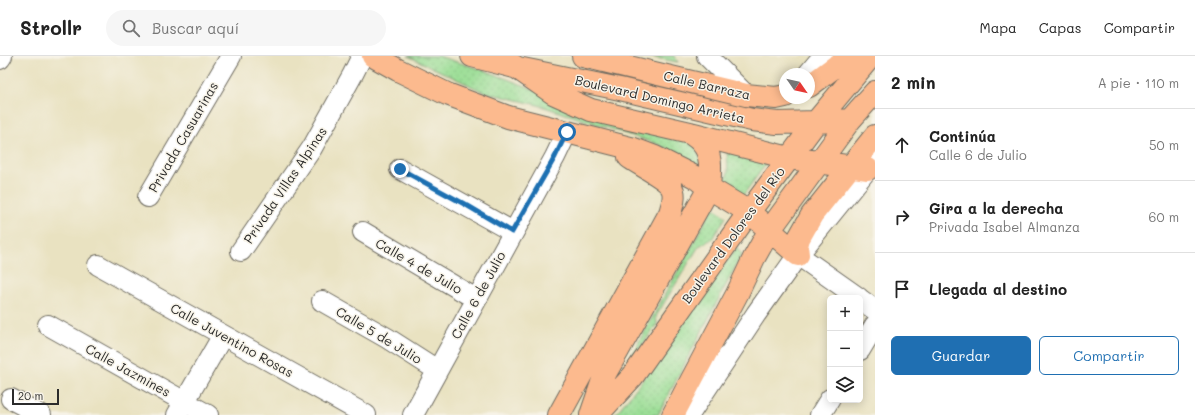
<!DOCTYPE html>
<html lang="es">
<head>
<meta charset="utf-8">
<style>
	:root { --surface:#fff; --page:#f6f6f6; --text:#222; --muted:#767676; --line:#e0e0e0; --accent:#1f6fb2 }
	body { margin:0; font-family:Mali,sans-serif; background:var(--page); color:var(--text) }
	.controls { position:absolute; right:12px; bottom:12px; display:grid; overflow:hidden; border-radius:6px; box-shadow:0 2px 10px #0003 }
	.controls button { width:36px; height:36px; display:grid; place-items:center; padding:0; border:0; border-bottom:1px solid var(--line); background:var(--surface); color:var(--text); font:20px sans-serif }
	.compass { position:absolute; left:779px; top:12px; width:36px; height:36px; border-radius:50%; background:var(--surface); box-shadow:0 2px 10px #0003; rotate:124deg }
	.scale { position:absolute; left:12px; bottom:10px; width:47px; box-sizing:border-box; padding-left:4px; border:2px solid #2b2b2b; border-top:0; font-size:11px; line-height:14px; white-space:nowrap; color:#2b2b2b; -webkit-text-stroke:3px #f7f3e8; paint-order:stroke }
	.stop { position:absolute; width:12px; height:12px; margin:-9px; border:3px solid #1f6fb2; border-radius:50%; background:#fff }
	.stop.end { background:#1f6fb2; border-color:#fff; box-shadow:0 1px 4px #0008 }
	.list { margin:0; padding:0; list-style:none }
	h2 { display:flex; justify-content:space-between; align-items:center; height:52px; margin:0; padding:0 16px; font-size:17px }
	h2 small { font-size:13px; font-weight:400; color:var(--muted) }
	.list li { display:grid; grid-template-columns:26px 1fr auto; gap:12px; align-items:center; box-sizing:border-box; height:72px; padding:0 16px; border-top:1px solid var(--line) }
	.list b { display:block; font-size:15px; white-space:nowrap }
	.list p { margin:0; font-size:13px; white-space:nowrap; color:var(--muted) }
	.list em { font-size:13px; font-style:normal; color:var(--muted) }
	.actions { display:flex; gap:8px; padding:12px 16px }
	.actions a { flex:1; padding:9px 0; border:1px solid var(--accent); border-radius:6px; text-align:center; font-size:14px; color:var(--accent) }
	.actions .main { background:var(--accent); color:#fff }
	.icon { flex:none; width:22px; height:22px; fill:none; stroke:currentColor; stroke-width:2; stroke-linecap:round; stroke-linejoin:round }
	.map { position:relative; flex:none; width:875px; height:359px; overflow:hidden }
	header { display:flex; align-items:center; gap:24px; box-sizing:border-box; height:56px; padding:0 20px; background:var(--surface); border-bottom:1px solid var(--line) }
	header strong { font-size:19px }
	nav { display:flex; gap:22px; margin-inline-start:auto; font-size:14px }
	.search { width:280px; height:36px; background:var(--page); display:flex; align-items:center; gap:10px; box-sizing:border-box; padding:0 14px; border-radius:22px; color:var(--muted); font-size:15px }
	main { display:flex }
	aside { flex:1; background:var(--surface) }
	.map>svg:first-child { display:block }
</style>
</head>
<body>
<header>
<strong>Strollr</strong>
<div class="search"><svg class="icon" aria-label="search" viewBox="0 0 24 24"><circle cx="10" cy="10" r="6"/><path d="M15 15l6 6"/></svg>Buscar aquí</div>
<nav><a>Mapa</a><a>Capas</a><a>Compartir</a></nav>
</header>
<main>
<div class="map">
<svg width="875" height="359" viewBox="0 0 875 359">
	<defs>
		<pattern id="grass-dots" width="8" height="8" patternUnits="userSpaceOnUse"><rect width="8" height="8" fill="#9bde96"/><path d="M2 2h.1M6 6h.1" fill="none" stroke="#86bf81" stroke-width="1.8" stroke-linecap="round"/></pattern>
		<pattern id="park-tufts" width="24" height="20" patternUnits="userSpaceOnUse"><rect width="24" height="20" fill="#9bde96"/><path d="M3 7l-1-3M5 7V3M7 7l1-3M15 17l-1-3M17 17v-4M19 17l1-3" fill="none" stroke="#86bf81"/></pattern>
	</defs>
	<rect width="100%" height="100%" fill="#f7f3e8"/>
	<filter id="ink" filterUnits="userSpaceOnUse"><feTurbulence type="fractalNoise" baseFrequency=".025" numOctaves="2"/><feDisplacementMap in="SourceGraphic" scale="8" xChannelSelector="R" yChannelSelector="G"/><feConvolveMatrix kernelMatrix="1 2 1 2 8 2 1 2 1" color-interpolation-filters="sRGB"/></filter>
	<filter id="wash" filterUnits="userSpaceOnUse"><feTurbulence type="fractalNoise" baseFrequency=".012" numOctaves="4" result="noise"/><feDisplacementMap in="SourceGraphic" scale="16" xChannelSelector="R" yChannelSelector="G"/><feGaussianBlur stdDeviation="0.9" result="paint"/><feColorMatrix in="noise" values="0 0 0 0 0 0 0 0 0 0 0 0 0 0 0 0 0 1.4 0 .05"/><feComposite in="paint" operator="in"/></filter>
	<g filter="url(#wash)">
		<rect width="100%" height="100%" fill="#e9e2c1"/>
		<path fill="url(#grass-dots)" stroke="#638460" d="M408,0H438L486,15L562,44L695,88L704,112L660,89L538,49L484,36Z
			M727,93L766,108L741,142L724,130L728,116Z
			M713,151L726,161L712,183L699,190L656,260L657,268L619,322Z
			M736,192L742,198L658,359H615L656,307Z"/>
		<path fill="url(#park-tufts)" stroke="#638460" d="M645,0H674L678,6Z"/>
	</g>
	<g filter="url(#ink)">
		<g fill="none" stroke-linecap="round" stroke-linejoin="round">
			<defs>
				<path id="minor" d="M707,0L746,39
					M0,3L2,0
					M808,18L823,0
					M400,113L513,176
					M148,141L231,0
					M363,176L476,243
					M241,195L312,92L353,18L362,0
					M798,199L859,242
					M98,209L366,359
					M860,243L875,254
					M322,245L387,282L437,314
					M48,269L208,359
					M860,294L875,269
					M11,343L41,359
					M177,359L223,279
					M413,359L555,101L567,76
					M689,359L756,258L798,199L875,104
					M820,359L830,343"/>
				<path id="major" d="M373,0L398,14L447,38L508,61L634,93L655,101L695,121L709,132L749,156L798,199
					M472,0L518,12L620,33L752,64L777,67L816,66L850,64
					M500,0L553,37L591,54L690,77L789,102L868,113
					M583,0L746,39L776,42L785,40
					M809,30L836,10L856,0
					M798,199L797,190L799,182L812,159L875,80
					M559,359L670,157C672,150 675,142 673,135C671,124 638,108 629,101
					M591,359L605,318L709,132C710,117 713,99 702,87C699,83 694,80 690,77
					M597,359L633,320L749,156L816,66L871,0
					M673,359L737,238L754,202L769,175L850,64L875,36"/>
			</defs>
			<use href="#minor" stroke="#6e6b60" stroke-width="22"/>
			<use href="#major" stroke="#6e6b60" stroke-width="24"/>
			<use href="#minor" stroke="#fff" stroke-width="20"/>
			<use href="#major" stroke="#fcba8e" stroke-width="22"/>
		</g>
	</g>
	<g fill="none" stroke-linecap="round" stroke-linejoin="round" filter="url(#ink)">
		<path stroke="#1f6fb2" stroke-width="5" d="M400,113L468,150L512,176L555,101L567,76"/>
	</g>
	<g text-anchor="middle" stroke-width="3" stroke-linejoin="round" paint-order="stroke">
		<g font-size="13" fill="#2b2b2b" stroke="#f7f3e8">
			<text transform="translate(707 29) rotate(13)" y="5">Calle Barraza</text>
			<text transform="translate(660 43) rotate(13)" y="5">Boulevard Domingo Arrieta</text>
			<text transform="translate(183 81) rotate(-60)" y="5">Privada Casuarinas</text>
			<text transform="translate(285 129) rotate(-56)" y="5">Privada Villas Alpinas</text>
			<text transform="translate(733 179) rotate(-54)" y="5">Boulevard Dolores del Río</text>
			<text transform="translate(419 210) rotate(30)" y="5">Calle 4 de Julio</text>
			<text transform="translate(478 239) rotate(-61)" y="5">Calle 6 de Julio</text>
			<text transform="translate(379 279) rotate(31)" y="5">Calle 5 de Julio</text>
			<text transform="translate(232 284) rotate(29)" y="5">Calle Juventino Rosas</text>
			<text transform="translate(128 314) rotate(29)" y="5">Calle Jazmines</text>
		</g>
	</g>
</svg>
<div class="controls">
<button>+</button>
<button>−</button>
<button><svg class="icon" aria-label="layers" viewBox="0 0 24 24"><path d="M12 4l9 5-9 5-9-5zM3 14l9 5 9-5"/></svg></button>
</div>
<svg class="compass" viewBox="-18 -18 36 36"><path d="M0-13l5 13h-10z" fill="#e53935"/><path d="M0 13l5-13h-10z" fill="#767676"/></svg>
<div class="scale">20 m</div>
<div class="stop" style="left:567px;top:76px"></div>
<div class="stop end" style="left:400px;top:113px"></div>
</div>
<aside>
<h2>2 min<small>A pie · 110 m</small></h2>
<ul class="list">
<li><svg class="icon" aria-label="ahead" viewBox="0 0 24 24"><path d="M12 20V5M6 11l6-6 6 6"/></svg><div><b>Continúa</b><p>Calle 6 de Julio</p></div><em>50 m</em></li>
<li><svg class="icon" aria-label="right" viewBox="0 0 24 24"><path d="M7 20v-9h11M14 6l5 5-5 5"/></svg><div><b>Gira a la derecha</b><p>Privada Isabel Almanza</p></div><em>60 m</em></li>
<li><svg class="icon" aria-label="arrive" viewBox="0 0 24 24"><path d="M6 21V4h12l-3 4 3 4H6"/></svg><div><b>Llegada al destino</b></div></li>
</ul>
<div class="actions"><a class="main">Guardar</a><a>Compartir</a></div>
</aside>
</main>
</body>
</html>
